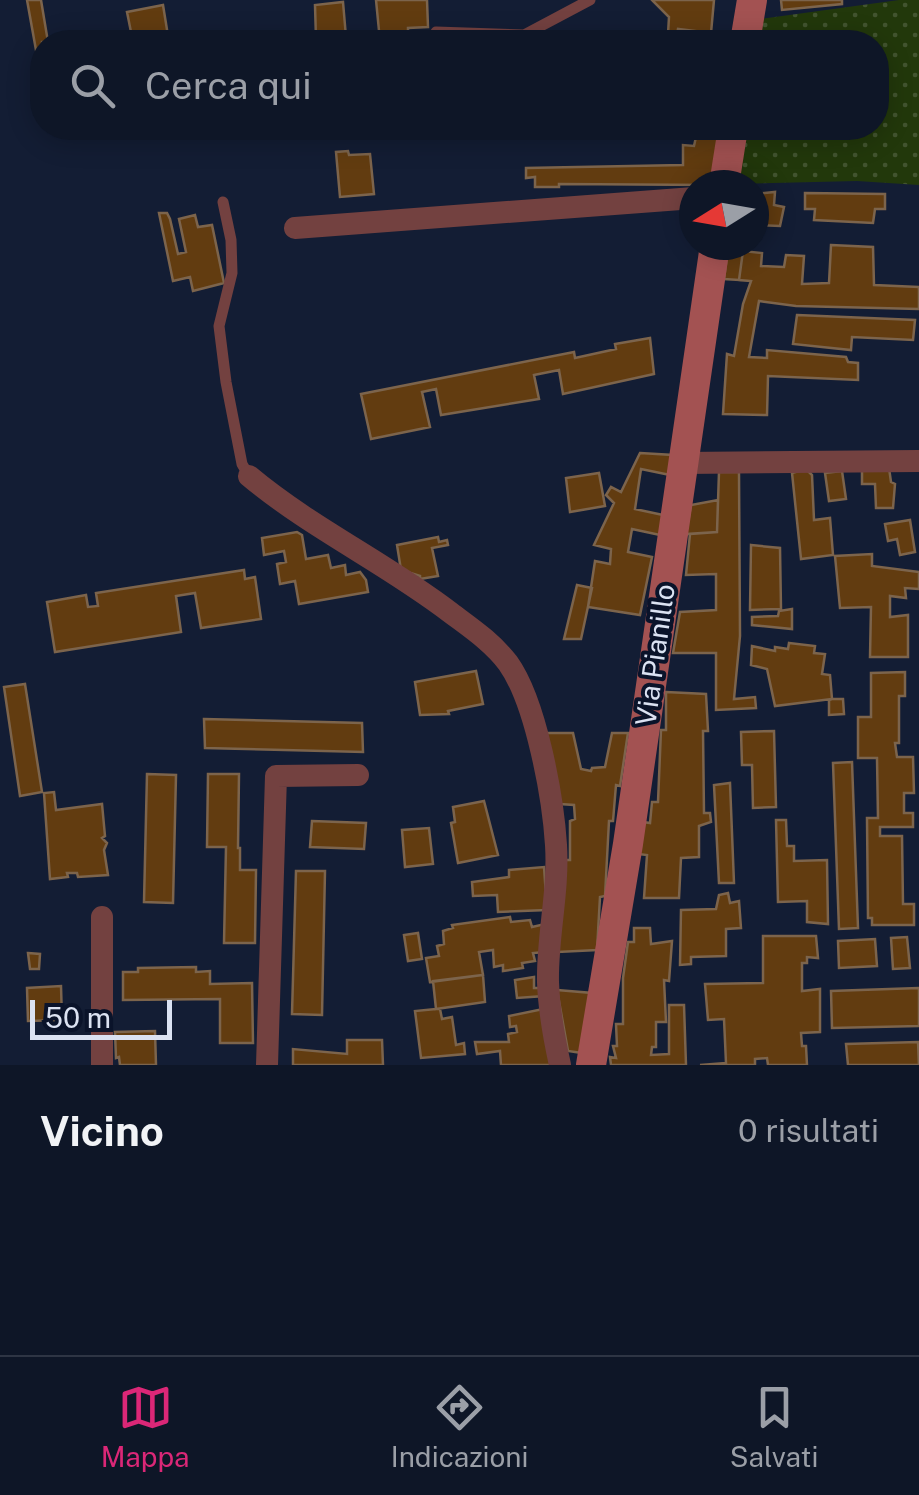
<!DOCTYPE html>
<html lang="it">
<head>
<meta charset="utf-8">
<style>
	:root { --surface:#0e1627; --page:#1c2333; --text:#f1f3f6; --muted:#9b9fa7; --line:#2e3544; --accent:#db2777 }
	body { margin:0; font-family:"Public Sans",sans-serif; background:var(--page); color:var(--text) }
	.compass { position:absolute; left:679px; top:170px; width:90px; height:90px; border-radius:50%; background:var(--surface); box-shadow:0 5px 25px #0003; rotate:259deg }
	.scale { position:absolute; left:30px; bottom:25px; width:142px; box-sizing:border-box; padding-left:10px; border:5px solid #dbe2f2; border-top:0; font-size:28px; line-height:35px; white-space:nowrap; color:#dbe2f2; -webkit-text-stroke:8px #0a132a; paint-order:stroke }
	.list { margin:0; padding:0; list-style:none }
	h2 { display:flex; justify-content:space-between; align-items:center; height:130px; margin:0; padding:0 40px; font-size:42px }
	h2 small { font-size:32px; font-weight:400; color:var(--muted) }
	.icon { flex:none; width:55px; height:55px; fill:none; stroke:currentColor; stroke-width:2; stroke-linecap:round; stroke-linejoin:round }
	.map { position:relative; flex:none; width:919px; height:1065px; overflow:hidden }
	.search { position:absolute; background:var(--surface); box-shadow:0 5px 25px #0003; left:30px; right:30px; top:30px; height:110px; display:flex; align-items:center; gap:25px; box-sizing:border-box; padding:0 35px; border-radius:40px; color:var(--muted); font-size:38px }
	.sheet { height:290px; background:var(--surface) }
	nav { display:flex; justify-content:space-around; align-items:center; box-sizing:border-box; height:140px; border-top:2px solid var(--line); background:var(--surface); font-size:28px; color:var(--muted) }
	nav a { display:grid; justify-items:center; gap:5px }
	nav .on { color:var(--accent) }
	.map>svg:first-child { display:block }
</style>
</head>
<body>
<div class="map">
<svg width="919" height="1065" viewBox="0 0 919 1065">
	<defs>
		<pattern id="grass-dots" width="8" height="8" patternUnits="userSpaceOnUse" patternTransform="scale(2.5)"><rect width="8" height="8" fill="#22380b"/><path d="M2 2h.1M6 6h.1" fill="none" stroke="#42542f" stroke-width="1.8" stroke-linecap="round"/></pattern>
	</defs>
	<rect width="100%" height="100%" fill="#131d34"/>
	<path fill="url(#grass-dots)" d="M899,0H919V185L857,181L734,184L743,128H876V42H756L760,19Z"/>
	<path fill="#623c10" stroke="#7c644c" stroke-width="2.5" d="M27,0H41L48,42H42V49L36,50Z
		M376,0H427L428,27L408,28V34H395L394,40L380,41Z
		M652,0H714L711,33L678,29L677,35L668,34L669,17Z
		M781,0H842V4L782,10Z
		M343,2L346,37L316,39L315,5Z
		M163,5L169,42H133L127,12Z
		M698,128L722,129L713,185L559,184V187H535V177L526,178V168L683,165V145L694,146Z
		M348,151L349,155L370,154L374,194L340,197L336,152Z
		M775,192L774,205L784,207L780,226L754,225V194Z
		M805,193L885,194V209H875L873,223L814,220L815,209H805Z
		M159,213H167L170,219L178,254L186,252L179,219L195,215L198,227L212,225L224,283L193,291L190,277L173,281Z
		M831,245L873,247L874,285L919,287V309L796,306L759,301L749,357L767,358V350L846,357L848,362L858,363V380L768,376L767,415L723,414L727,354L734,356L743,304L751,281L739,280L743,251L762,253L761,266L784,267L786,255L804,256L802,284L829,283Z
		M728,249L743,251L739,280L724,279Z
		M797,315L915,320L913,340L852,337L851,350L793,344Z
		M650,338L654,374L563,394L559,370L534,375L539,399L441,415L436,389L422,392L430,427L371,439L361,394L574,352L575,358L616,349L615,344Z
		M640,453L673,455L670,475L641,469L635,509L663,515L660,535L632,529L628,552L652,557L640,615L588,607L595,561L610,564L611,549L594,545L614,503L606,495L611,487L621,492Z
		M889,468L891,482L895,484L893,508H876L875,484H862V469Z
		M806,469L812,475L814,520L830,518L833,555L801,559L792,473Z
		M842,471L846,499L829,501L825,473Z
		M719,472H739L740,636L734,699L755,697L756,708L716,710V653H673L680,612L716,610V574L686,575L690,534L717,532Z
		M599,473L605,506L570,512L566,478Z
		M718,500L717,532L686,534L691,505Z
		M910,520L915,552L900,555L897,539L888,541L885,524Z
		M297,532L302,535L306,559L328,555L331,568L345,565L346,575L360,572L366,580L368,592L299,604L295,581L280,584L277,564L286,562L284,551L264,555L262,538Z
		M438,537L439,542L447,540L448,545L432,548L438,576L420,579V576L401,570L397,545Z
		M751,545L780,548L781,609L750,610Z
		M872,554V566L919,572V589L905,588L906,598L890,596V617L908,615V657H870L871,607L840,608L835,556Z
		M244,570L245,579L255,577L261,619L201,628L195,593L176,596L181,632L55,652L47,602L86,595L88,607L98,606L96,593Z
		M577,585L592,588L581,639H564Z
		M792,609V629L752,625V617L778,616L779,611Z
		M789,643L815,646L814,653L825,654L822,674L830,675L832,699L775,706L767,669L751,665L752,646L775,651V647L788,649Z
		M476,671L483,704L448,711L449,714L420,715L415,682Z
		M905,672V696H899V743H895L897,757H913L914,793H904V813H913V827H880V836H902L903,904H914V925H872V918H868L867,818H878L877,758H858V717H871V673Z
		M25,684L42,792L20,796L4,687Z
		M666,692L706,694L708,731H703L704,813H710L711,822L699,826V857L681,858L679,898H644L647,855L638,854L643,822L650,823L652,802H658L661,730H666Z
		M832,699H843L844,714L829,715V700Z
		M204,719L362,723L363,752L205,748Z
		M774,731L776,807L753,808L752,765H742L741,732Z
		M540,733H573L581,769L591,771L592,768L605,767L612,733H628L620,786L616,785L613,821H609L605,896L600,897L597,950L558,952L565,860H570V821L575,819L574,805L560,804Z
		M852,762L858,928L839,929L833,763Z
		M147,774L176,775L173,903L144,902Z
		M208,774H239L238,848H240V870H256L255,943H224L226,847H207Z
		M730,783L734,883H719L714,785Z
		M54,792L56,810L102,804L105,836L102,838L107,843L104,850L108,875L78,877L77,873H67L68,877L50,879L44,793Z
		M484,801L498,855L458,863L451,823L455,822L453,807Z
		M776,820H786L787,846H794V861L827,860L828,924L807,922V901L778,902Z
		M312,821L366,823L364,849L310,847Z
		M429,828L433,864L405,867L402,830Z
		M544,867L547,910L498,912L497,895L473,896L472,882L509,877V870Z
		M296,871H325L322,1015L292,1014Z
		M728,893L730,903L739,901L741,928L726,929V956L691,957V964L680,965L681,910L716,909L719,895Z
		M510,917L511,922L530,920L532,927L545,924V952L533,953L535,961L522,963L523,968L503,971V965L494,967L493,950L479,952L483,975L430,982L426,958L439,956L437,946L444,944L443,931L453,928L452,925Z
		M634,928H650L651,944L672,941L669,981L664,980L666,1022H656V1047H652L651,1055L669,1054V1005H684L686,1065H611L610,1057L616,1058L613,1046H617L616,1024H623V978L628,942H634Z
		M418,933L422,959L408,961L404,935Z
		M763,936H816L818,958L807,957V963H802V991L820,989V1032L801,1033L802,1046H806L807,1065H768L767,1058L755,1059V1065H700L726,1063L724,1019L708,1020L705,984L763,983Z
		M907,937L910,968L893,969L891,938Z
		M875,939L877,966L839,968L838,941Z
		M28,953L40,954L39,969H30Z
		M196,967V972L210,971V984L252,983L253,1043H220V999L123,1000V972H138V968Z
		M483,975L485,1002L436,1009L433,981Z
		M534,977V988H543L544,996L517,998L515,980Z
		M61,986L62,1020L28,1021L27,988Z
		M919,988V1026L832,1028L831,991Z
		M557,990L592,993L582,1053L568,1051Z
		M548,1008L554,1065H501L500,1051L477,1054L475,1042H509L508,1034L517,1032L516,1026L510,1027L509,1016Z
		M436,1009H440L442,1019L452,1017L456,1045L464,1043L465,1054L421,1058L415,1011Z
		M155,1031L156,1065H120L119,1057L116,1058L115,1032Z
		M347,1040H382L383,1065H293V1049L347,1054Z
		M918,1042L919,1065H848L846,1044Z"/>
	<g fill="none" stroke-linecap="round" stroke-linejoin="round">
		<path stroke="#734140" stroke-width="11" d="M436,32L524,35L590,0
			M223,202L231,240L232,273L219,326L226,382L242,464L249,476"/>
		<path stroke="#734140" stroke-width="22" d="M295,228L694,198
			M683,463L919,461
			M249,476C311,528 386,563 451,613C471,628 492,642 508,663C536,702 553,797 556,845C559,891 547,937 548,982C549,1010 554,1038 560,1065
			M102,917V1065
			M267,1065L276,776L358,775"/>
		<path stroke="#a35252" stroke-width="30" d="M745,42L752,0
			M724,185L733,128
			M591,1065L628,844L715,245"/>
	</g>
	<g text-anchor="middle" stroke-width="8" stroke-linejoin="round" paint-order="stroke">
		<g font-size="28" fill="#dbe2f2" stroke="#0a132a">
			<text transform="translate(655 655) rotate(-82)" y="10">Via Pianillo</text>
		</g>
	</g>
</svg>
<svg class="compass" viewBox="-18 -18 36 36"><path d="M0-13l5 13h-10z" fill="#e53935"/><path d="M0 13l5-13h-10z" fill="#9b9fa7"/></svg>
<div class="scale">50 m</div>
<div class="search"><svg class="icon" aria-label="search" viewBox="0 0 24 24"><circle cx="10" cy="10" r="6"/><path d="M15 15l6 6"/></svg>Cerca qui</div>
</div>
<section class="sheet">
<h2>Vicino<small>0 risultati</small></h2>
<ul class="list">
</ul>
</section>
<nav>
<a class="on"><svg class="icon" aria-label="map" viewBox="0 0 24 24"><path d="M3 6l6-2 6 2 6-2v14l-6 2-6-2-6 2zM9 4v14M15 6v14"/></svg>Mappa</a>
<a><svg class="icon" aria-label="directions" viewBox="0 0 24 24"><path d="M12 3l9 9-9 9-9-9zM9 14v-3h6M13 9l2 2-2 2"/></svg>Indicazioni</a>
<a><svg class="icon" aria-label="saved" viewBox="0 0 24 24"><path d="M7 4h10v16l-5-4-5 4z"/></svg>Salvati</a>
</nav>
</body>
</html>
